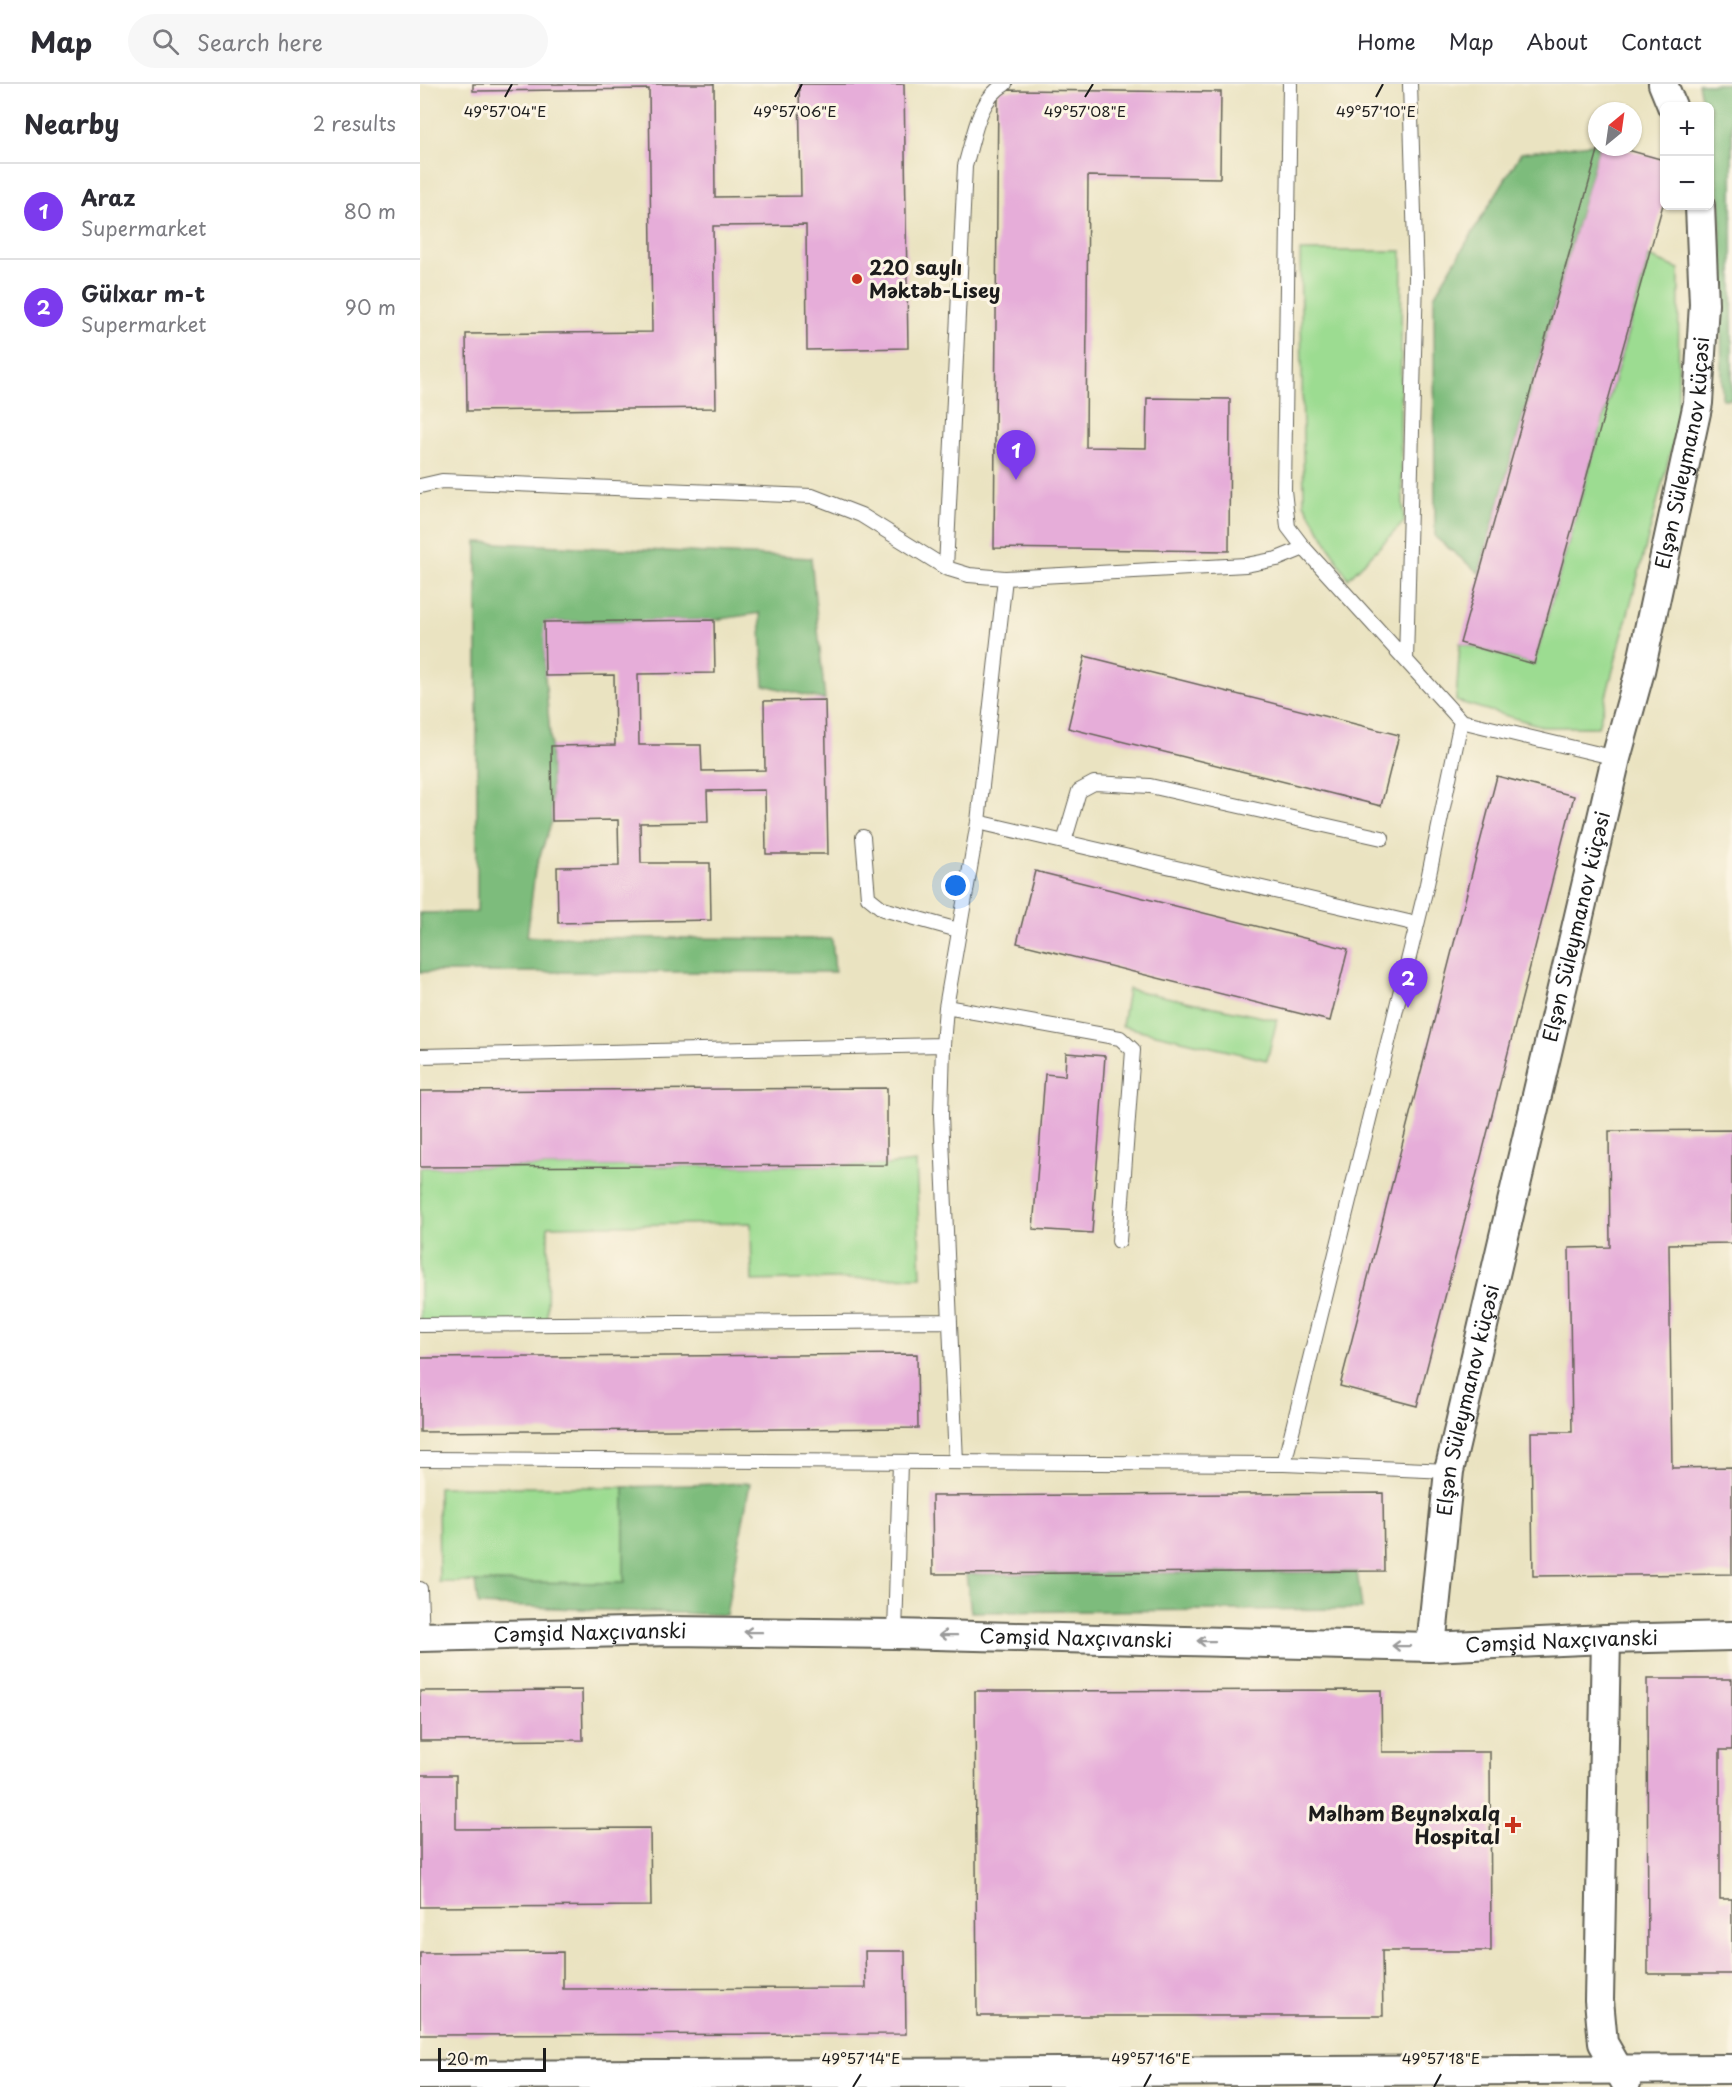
<!DOCTYPE html>
<html lang="en">
<head>
<meta charset="utf-8">
<style>
	:root { --surface:#fff; --page:#f7f7f7; --text:#2b2b33; --muted:#7c7c81; --line:#e1e1e2; --accent:#7c3aed }
	body { margin:0; font-family:"Playpen Sans",sans-serif; background:var(--page); color:var(--text) }
	.controls { position:absolute; right:18px; top:18px; display:grid; overflow:hidden; border-radius:9px; box-shadow:0 2px 4px #0004 }
	.controls button { width:54px; height:54px; display:grid; place-items:center; padding:0; border:0; border-bottom:2px solid var(--line); background:var(--surface); color:var(--text); font:30px sans-serif }
	.compass { position:absolute; left:1168px; top:18px; width:54px; height:54px; border-radius:50%; background:var(--surface); box-shadow:0 2px 4px #0004; rotate:29deg }
	.scale { position:absolute; left:18px; bottom:15px; width:108px; box-sizing:border-box; padding-left:6px; border:3px solid #1c1c1c; border-top:0; font-size:16px; line-height:21px; white-space:nowrap; color:#1c1c1c; -webkit-text-stroke:4px #fcf5e5; paint-order:stroke }
	.you { position:absolute; left:536px; top:802px; width:21px; height:21px; margin:-15px; border:4px solid #fff; border-radius:50%; background:#1a73e8; box-shadow:0 0 0 9px #1a73e833 }
	.badge { display:grid; place-items:center; width:39px; height:39px; border-radius:50%; background:var(--accent); color:#fff; font-size:20px; font-weight:700 }
	.pin { position:absolute; translate:-50% -50px; filter:drop-shadow(0 2px 3px #0008) }
	.pin::after { content:''; position:absolute; top:32px; width:21px; height:18px; background:inherit; clip-path:polygon(0 0,100% 0,50% 100%) }
	.list { margin:0; padding:0; list-style:none }
	h2 { display:flex; justify-content:space-between; align-items:center; height:78px; margin:0; padding:0 24px; font-size:26px }
	h2 small { font-size:20px; font-weight:400; color:var(--muted) }
	.list li { display:grid; grid-template-columns:39px 1fr auto; gap:18px; align-items:center; box-sizing:border-box; height:96px; padding:0 24px; border-top:2px solid var(--line) }
	.list b { display:block; font-size:22px; white-space:nowrap }
	.list p { margin:0; font-size:20px; white-space:nowrap; color:var(--muted) }
	.list em { font-size:20px; font-style:normal; color:var(--muted) }
	.icon { flex:none; width:33px; height:33px; fill:none; stroke:currentColor; stroke-width:2; stroke-linecap:round; stroke-linejoin:round }
	.map { position:relative; flex:none; width:1312px; height:2003px; overflow:hidden }
	header { display:flex; align-items:center; gap:36px; box-sizing:border-box; height:84px; padding:0 30px; background:var(--surface); border-bottom:2px solid var(--line) }
	header strong { font-size:28px }
	nav { display:flex; gap:33px; margin-inline-start:auto; font-size:21px }
	.search { width:420px; height:54px; background:var(--page); display:flex; align-items:center; gap:15px; box-sizing:border-box; padding:0 21px; border-radius:33px; color:var(--muted); font-size:22px }
	main { display:flex }
	aside { flex:1; background:var(--surface) }
	.map>svg:first-child { display:block }
</style>
</head>
<body>
<header>
<strong>Map</strong>
<div class="search"><svg class="icon" aria-label="search" viewBox="0 0 24 24"><circle cx="10" cy="10" r="6"/><path d="M15 15l6 6"/></svg>Search here</div>
<nav><a>Home</a><a>Map</a><a>About</a><a>Contact</a></nav>
</header>
<main>
<aside>
<h2>Nearby<small>2 results</small></h2>
<ul class="list">
<li><span class="badge">1</span><div><b>Araz</b><p>Supermarket</p></div><em>80 m</em></li>
<li><span class="badge">2</span><div><b>Gülxar m-t</b><p>Supermarket</p></div><em>90 m</em></li>
</ul>
</aside>
<div class="map">
<svg width="1312" height="2003" viewBox="0 0 1312 2003">
	<rect width="100%" height="100%" fill="#fcf5e5"/>
	<filter id="ink" filterUnits="userSpaceOnUse"><feTurbulence type="fractalNoise" baseFrequency=".0167" numOctaves="2"/><feDisplacementMap in="SourceGraphic" scale="12" xChannelSelector="R" yChannelSelector="G"/><feConvolveMatrix kernelMatrix="1 2 1 2 8 2 1 2 1" color-interpolation-filters="sRGB"/></filter>
	<filter id="wash" filterUnits="userSpaceOnUse"><feTurbulence type="fractalNoise" baseFrequency=".008" numOctaves="4" result="noise"/><feDisplacementMap in="SourceGraphic" scale="24" xChannelSelector="R" yChannelSelector="G"/><feGaussianBlur stdDeviation="1.35" result="paint"/><feColorMatrix in="noise" values="0 0 0 0 0 0 0 0 0 0 0 0 0 0 0 0 0 1.4 0 .05"/><feComposite in="paint" operator="in"/></filter>
	<g filter="url(#wash)">
		<rect width="100%" height="100%" fill="#eae3c1"/>
		<path fill="#9cdc91" stroke="#5c7c56" stroke-width="1.5" d="M880,167H982L980,351L984,438L928,495L884,419Z
			M1229,173L1259,185L1258,340L1178,643H1125L1036,617L1040,559L1114,580Z
			M708,905L857,936L847,976L702,942Z
			M496,1078L501,1193L332,1197L331,1139L128,1142L127,1240L0,1241V1083L467,1081Z
			M18,1403H204V1499L19,1498Z"/>
		<path fill="#7dbc7b" stroke="#4c6c4c" stroke-width="1.5" d="M1278,0H1312V315H1302L1300,117L1290,60V22H1283Z
			M1177,59V63H1179L1059,489L1015,453L1014,212L1101,69Z
			M57,458L391,474L405,616L344,601L340,529L294,536L125,538V592L131,662L132,737L115,786L107,853L412,855L415,888H0V829L57,828Z
			M330,1399L306,1531L58,1521L55,1498L204,1499V1403Z
			M937,1488L942,1525L551,1528L546,1490Z"/>
		<g id="blocks">
			<path fill="#e6add9" d="M53,0H294L295,113L381,112L379,0H484L488,264L387,266L386,141L293,142L296,324L47,327L46,250L232,248L229,5L53,7Z
				M578,6L801,8L800,94L668,92L666,363L726,364L727,314L810,315L809,467L574,464Z
				M1179,63H1197L1244,76V117L1114,580L1040,559Z
				M294,536L295,589L218,590L219,661H281L282,687L345,686L344,617L405,616L408,770H346L345,706L287,707L288,738L220,739L221,779H290L291,836L138,839L137,783L199,782L198,736L132,737L131,662L195,661L194,591L125,592L124,538Z
				M665,572L979,651L961,722L648,644Z
				M1077,692L1154,712L997,1322L920,1302Z
				M615,787L928,865L910,937L597,859Z
				M646,969L685,972L672,1149L613,1145L625,990L645,992Z
				M467,1004V1081L0,1083V1007Z
				M1312,1046V1159L1249,1160L1252,1384L1312,1383V1490L1113,1492L1111,1348H1152L1149,1164L1190,1163L1189,1047Z
				M497,1270L498,1344L0,1348V1274Z
				M963,1409L964,1487L513,1490L512,1412Z
				M1227,1595H1312V1666H1300V1815H1312V1890H1228Z
				M162,1606L163,1656L0,1657V1607Z
				M961,1606L962,1668H1070L1071,1867H962L963,1932H557L555,1607Z
				M0,1691H36V1745L230,1744L231,1822L0,1823Z
				M445,1867H485L486,1950L0,1951V1869L143,1868V1905L446,1904Z"/>
		</g>
	</g>
	<g filter="url(#ink)">
		<use href="#blocks" fill-opacity="0" stroke="#646256" stroke-width="1.5"/>
		<g fill="none" stroke-linecap="round" stroke-linejoin="round">
			<defs>
				<path id="lane" d="M870,0L864,406L868,443L884,464L1041,637L1196,674
					M0,402L22,397L392,412L441,431L526,484L549,491L585,494L826,481L857,475L884,464
					M526,484L545,82C554,54 557,16 585,0
					M986,576L996,193L990,0
					M558,738L997,840
					M443,753L448,813L463,825L538,846
					M644,758L659,707L674,699L730,702L962,754
					M526,923L700,954L713,966L699,1157
					M0,972L523,961
					M0,1241L530,1237
					M0,1375L864,1380L1029,1387
					M536,1378L521,1031L523,961L526,923L558,738L585,494
					M864,1380L1007,800L1041,637
					M0,1505L2,1553
					M475,1550L480,1378"/>
				<g id="street">
					<path d="M1243,0L1252,22"/>
					<path id="s1" d="M0,1553L250,1547L475,1550L1011,1563L1186,1555L1312,1552"/>
					<path d="M1186,1555L1179,1916L1183,1959L1206,1999"/>
					<path id="s2" d="M1011,1563L1029,1387L1196,674L1220,587L1278,319L1284,220L1280,122"/>
					<path d="M0,1991L1312,1985"/>
				</g>
			</defs>
			<use href="#lane" stroke="#646256" stroke-width="16"/>
			<use href="#street" stroke="#646256" stroke-width="32"/>
			<use href="#lane" stroke="#fff" stroke-width="14"/>
			<use href="#street" stroke="#fff" stroke-width="28"/>
		</g>
		<defs><path id="oneway-shaft" d="M-6 0H5M1.5-3L5.5 0L1.5 3" fill="none" stroke-width="1.6" stroke-linecap="round" stroke-linejoin="round" transform="scale(1.5)"/></defs>
		<g stroke="#999">
			<use href="#oneway-shaft" transform="translate(333 1548) rotate(-179)"/>
			<use href="#oneway-shaft" transform="translate(528 1551) rotate(-179)"/>
			<use href="#oneway-shaft" transform="translate(786 1557) rotate(-179)"/>
			<use href="#oneway-shaft" transform="translate(981 1562) rotate(-179)"/>
		</g>
	</g>
	<path fill="none" stroke="#1c1c1c" stroke-width="2" d="M85,13L92,0M375,13L382,0M665,13L673,0M956,13L963,0M433,2003L441,1990M724,2003L731,1990M1014,2003L1021,1990"/>
	<g fill="#c8321e" stroke="#fcf5e5" stroke-width="2">
		<circle cx="437" cy="195" r="6"/>
		<path d="M1090 1732h6v6h6v6h-6v6h-6v-6h-6v-6h6z"/>
	</g>
	<g text-anchor="middle" stroke-width="6" stroke-linejoin="round" paint-order="stroke">
		<g font-size="20" font-weight="bold" fill="#1c1c1c" stroke="#fcf5e5" text-anchor="start">
			<text x="449" y="191">220 saylı<tspan x="449" dy="23">Məktəb-Lisey</tspan></text>
			<text x="1080" y="1737" text-anchor="end">Məlhəm Beynəlxalq<tspan x="1080" dy="23">Hospital</tspan></text>
		</g>
		<g font-size="20" fill="#1c1c1c" stroke="#fcf5e5">
			<text dy="7" stroke="none"><textPath href="#s2" startOffset="1222">Elşən Süleymanov küçəsi</textPath></text>
			<text dy="7" stroke="none"><textPath href="#s2" startOffset="736">Elşən Süleymanov küçəsi</textPath></text>
			<text dy="7" stroke="none"><textPath href="#s2" startOffset="250">Elşən Süleymanov küçəsi</textPath></text>
			<text dy="7" stroke="none"><textPath href="#s1" startOffset="170">Cəmşid Naxçıvanski</textPath></text>
			<text dy="7" stroke="none"><textPath href="#s1" startOffset="656">Cəmşid Naxçıvanski</textPath></text>
			<text dy="7" stroke="none"><textPath href="#s1" startOffset="1142">Cəmşid Naxçıvanski</textPath></text>
		</g>
	</g>
	<g font-size="15" text-anchor="middle" fill="#1c1c1c" stroke="#fcf5e5" stroke-width="6" stroke-linejoin="round" paint-order="stroke">
		<text x="85" y="33">49°57'04"E</text>
		<text x="375" y="33">49°57'06"E</text>
		<text x="665" y="33">49°57'08"E</text>
		<text x="956" y="33">49°57'10"E</text>
		<text x="441" y="1980">49°57'14"E</text>
		<text x="731" y="1980">49°57'16"E</text>
		<text x="1021" y="1980">49°57'18"E</text>
	</g>
</svg>
<div class="controls">
<button>+</button>
<button>−</button>
</div>
<svg class="compass" viewBox="-18 -18 36 36"><path d="M0-13l5 13h-10z" fill="#e53935"/><path d="M0 13l5-13h-10z" fill="#7c7c81"/></svg>
<div class="scale">20 m</div>
<div class="you"></div>
<div class="pin badge" style="left:596px;top:396px">1</div>
<div class="pin badge" style="left:988px;top:924px">2</div>
</div>
</main>
</body>
</html>
